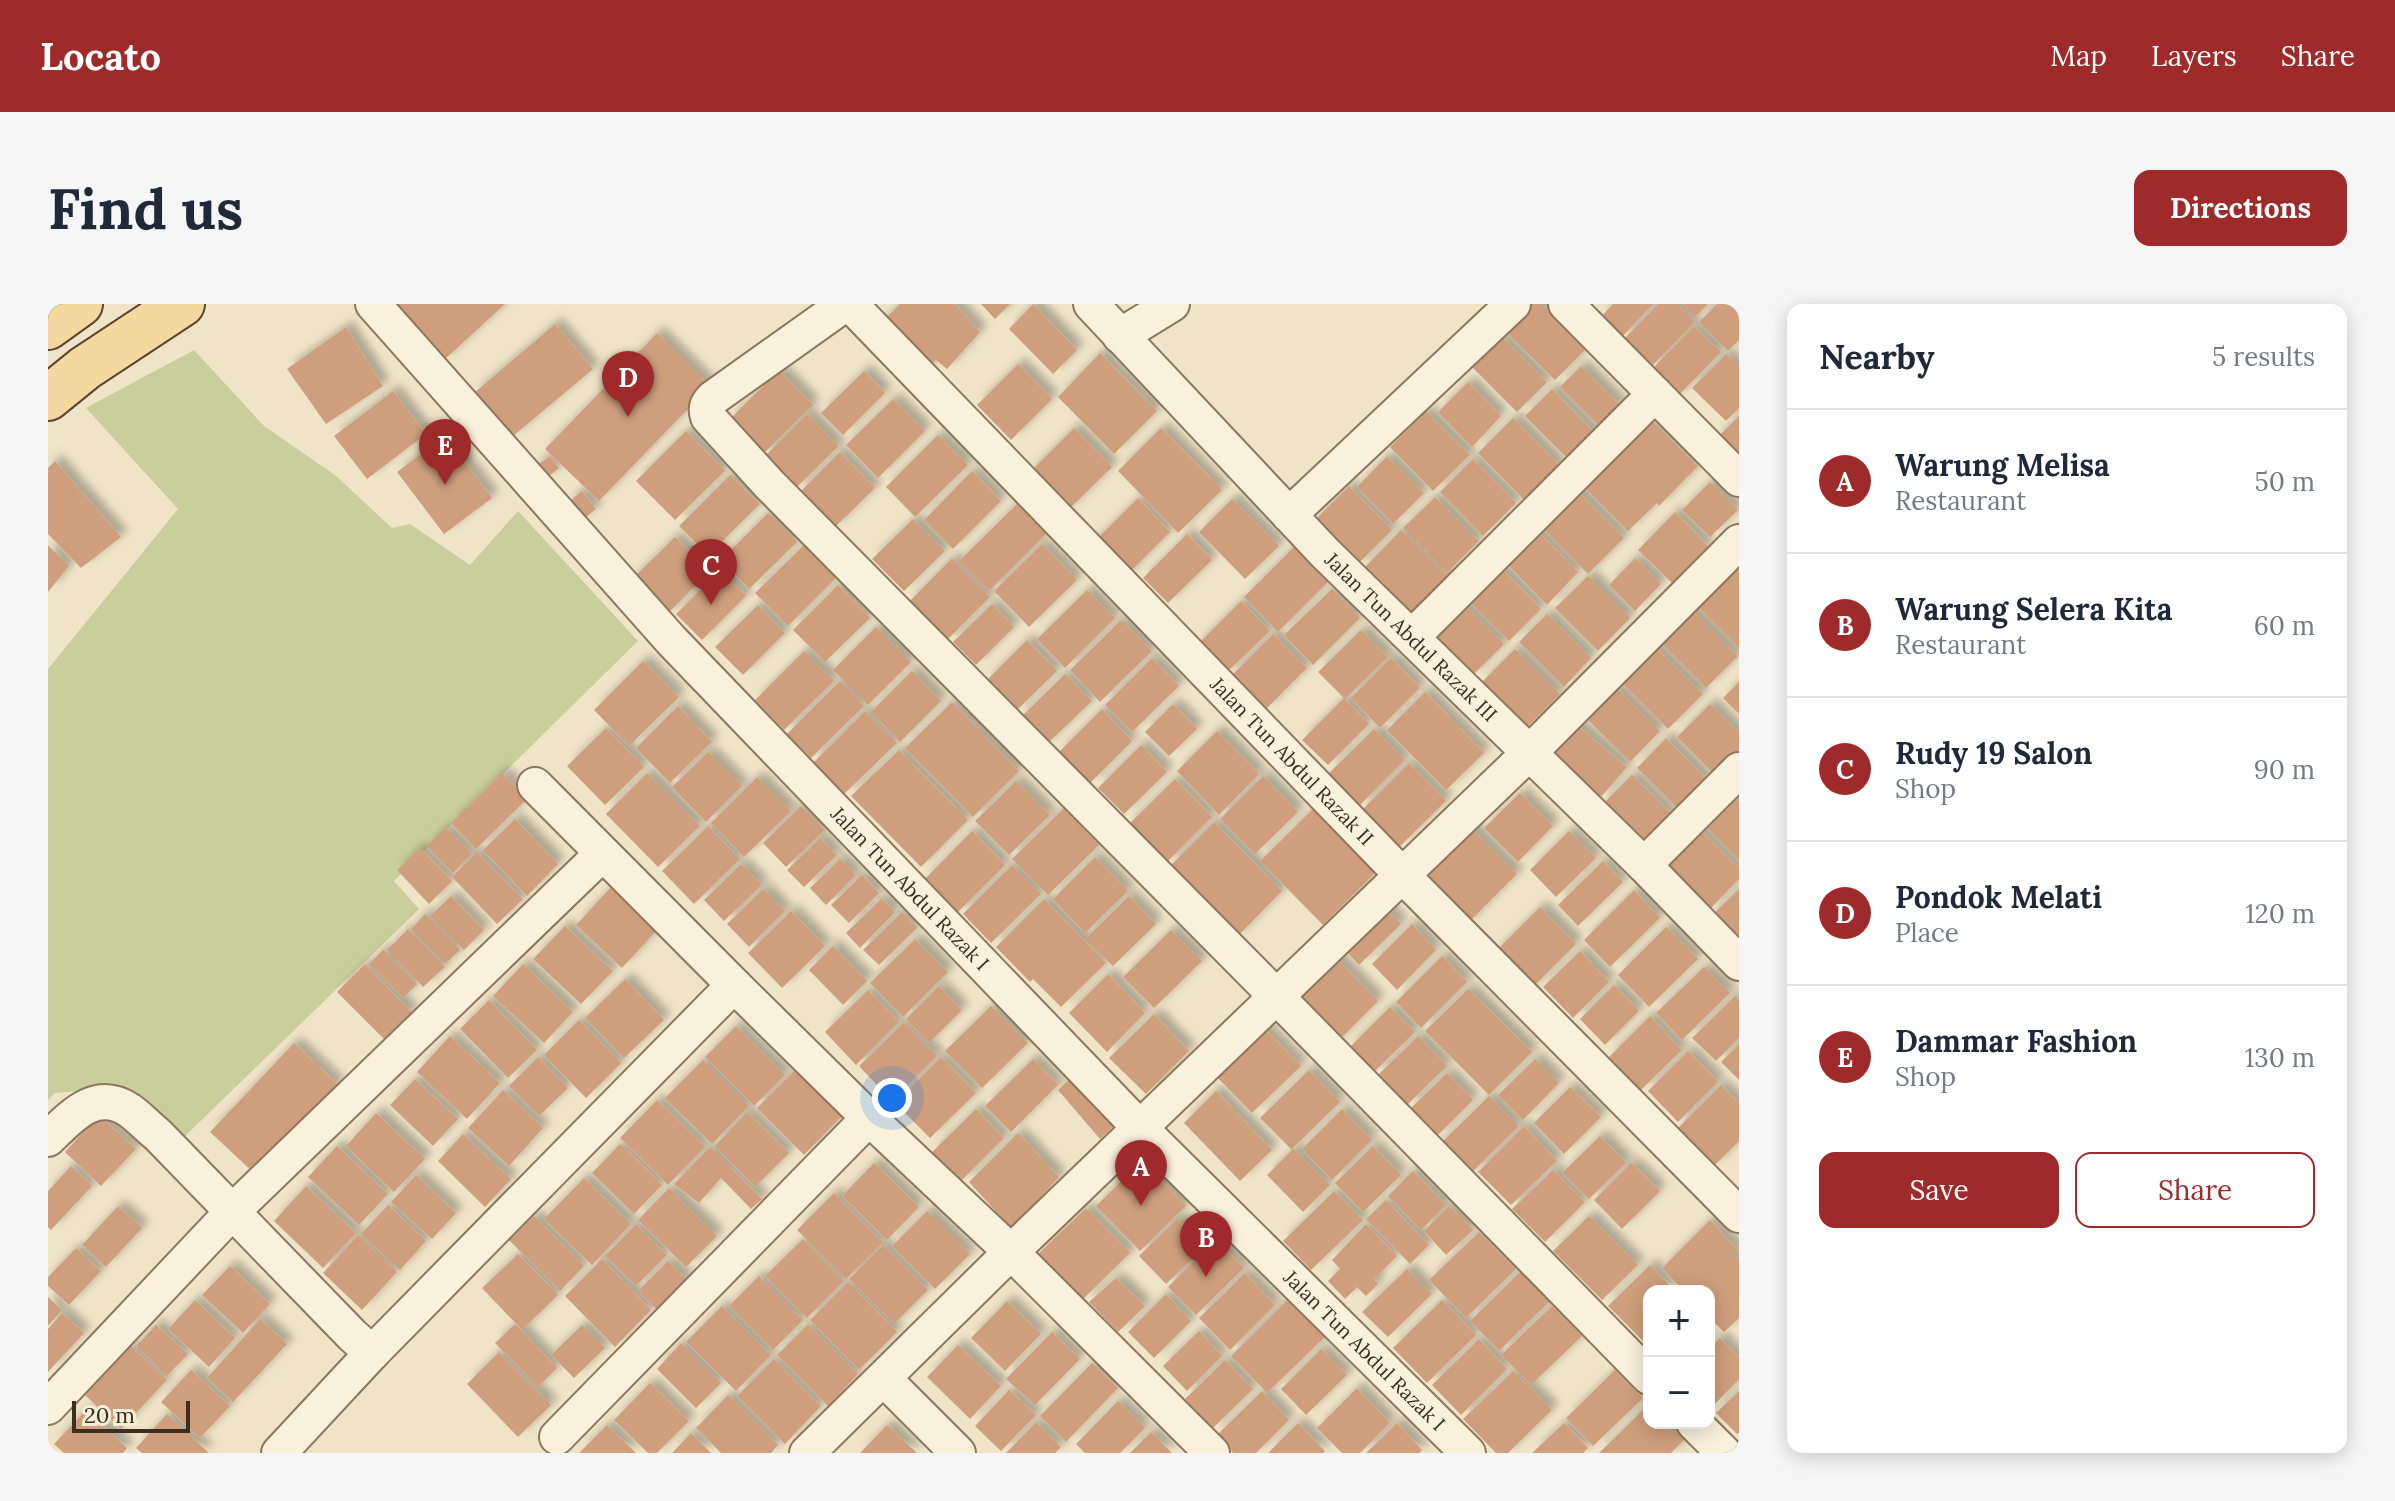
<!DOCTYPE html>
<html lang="en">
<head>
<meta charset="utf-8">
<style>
	:root { --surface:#fff; --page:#f6f6f7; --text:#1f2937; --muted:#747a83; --line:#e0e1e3; --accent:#9e2a2b }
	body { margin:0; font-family:Lora,serif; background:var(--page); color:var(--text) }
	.controls { position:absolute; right:24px; bottom:24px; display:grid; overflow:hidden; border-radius:16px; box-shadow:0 4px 20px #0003 }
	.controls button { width:72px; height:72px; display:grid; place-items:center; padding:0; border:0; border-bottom:2px solid var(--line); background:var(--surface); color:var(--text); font:40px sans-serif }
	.scale { position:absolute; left:24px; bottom:20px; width:118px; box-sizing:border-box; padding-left:8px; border:4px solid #3d2e20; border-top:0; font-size:22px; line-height:28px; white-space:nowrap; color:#3d2e20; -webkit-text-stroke:6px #f7eed8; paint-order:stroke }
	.you { position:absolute; left:844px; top:794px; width:28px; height:28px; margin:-20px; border:6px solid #fff; border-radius:50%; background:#1a73e8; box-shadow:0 0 0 12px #1a73e833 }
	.badge { display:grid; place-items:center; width:52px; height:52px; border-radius:50%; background:var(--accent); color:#fff; font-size:26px; font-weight:700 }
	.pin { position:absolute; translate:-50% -66px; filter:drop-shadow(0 2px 4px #0008) }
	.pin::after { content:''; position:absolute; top:42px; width:28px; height:24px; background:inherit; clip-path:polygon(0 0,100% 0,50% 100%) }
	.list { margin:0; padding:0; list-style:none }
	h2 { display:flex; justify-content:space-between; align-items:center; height:104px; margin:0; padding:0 32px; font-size:34px }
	h2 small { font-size:26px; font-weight:400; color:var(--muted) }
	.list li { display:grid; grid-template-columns:52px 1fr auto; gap:24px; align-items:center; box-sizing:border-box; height:144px; padding:0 32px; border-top:2px solid var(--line) }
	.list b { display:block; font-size:30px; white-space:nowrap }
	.list p { margin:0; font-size:26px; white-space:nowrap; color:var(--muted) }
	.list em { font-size:26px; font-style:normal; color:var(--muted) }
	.actions { display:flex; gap:16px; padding:24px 32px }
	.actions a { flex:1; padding:18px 0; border:2px solid var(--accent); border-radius:16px; text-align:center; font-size:28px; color:var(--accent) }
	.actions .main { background:var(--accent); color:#fff }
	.map { position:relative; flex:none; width:1691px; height:1149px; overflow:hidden; border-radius:16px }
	header { display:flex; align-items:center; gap:48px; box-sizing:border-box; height:112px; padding:0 40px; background:var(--accent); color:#fff }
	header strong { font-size:38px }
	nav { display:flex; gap:44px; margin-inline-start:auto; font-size:28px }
	.intro { display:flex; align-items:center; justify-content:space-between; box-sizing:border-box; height:192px; padding:0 48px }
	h1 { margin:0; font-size:56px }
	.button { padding:20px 36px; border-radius:16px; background:var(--accent); color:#fff; font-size:28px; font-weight:700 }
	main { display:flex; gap:48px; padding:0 48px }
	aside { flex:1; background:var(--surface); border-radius:16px; box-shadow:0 4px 20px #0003 }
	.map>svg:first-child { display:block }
</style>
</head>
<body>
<header>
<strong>Locato</strong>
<nav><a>Map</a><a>Layers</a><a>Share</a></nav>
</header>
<div class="intro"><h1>Find us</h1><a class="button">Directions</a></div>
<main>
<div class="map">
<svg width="1691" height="1149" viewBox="0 0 1691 1149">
	<defs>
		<filter id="shadow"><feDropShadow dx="7" dy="-7" stdDeviation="4" flood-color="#0004"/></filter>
	</defs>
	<rect width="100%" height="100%" fill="#f0e4c8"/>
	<path fill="#c9cf9b" d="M146,46L216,122L287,171L344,224L362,220L422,261L470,207L590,337L346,577L371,605L132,837L70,784L7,789L0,796V365L130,205L38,104Z"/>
	<path fill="#cf9f7d" filter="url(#shadow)" d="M347,0H457L395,57Z
		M852,0H907L932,28L899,65L888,56L875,70L829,23Z
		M933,0H962L947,15Z
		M985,0L1029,46L1005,70L961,25Z
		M1483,0H1494L1538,45L1507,76L1457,27Z
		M1565,0H1605L1573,34L1553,13Z
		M1610,0H1629L1647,18L1605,61L1577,34Z
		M1634,0H1660L1647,13Z
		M1669,0H1691V36L1680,47L1651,18Z
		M507,20L545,65L464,133L426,89Z
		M1646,22L1673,48L1629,93L1602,67Z
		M298,23L335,82L278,120L239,65Z
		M609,29L662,82L551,197L497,145Z
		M1453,32L1499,78L1469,108L1423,62Z
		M1052,49L1109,107L1066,150L1010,93Z
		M1678,50L1691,63V104L1678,117L1644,84Z
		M970,60L1004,95L963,136L929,101Z
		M1533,62L1572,101L1551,122L1512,83Z
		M731,66L765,101L714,151L681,116Z
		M816,67L837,89L795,131L773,109Z
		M1420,78L1453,112L1424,143L1390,108Z
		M1504,85L1549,131L1522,157L1477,112Z
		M345,87L378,130L319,175L286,132Z
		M845,95L877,127L830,174L798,141Z
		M1378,107L1422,151L1385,187L1342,143Z
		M759,110L791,142L748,184L717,152Z
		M1691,112V160L1667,136Z
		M1465,114L1512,162L1477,197L1430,149Z
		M1605,118L1650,162L1611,202L1609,199L1580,227L1538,185Z
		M1026,124L1064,163L1018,208L980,170Z
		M1113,124L1174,186L1130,229L1070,167Z
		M638,127L677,167L627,216L588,177Z
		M890,131L920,161L867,213L838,183Z
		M397,132L444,194L396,230L349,168Z
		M792,148L827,184L786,224L751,189Z
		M502,152L511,164L495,177L485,164Z
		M1339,152L1376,189L1345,220L1309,183Z
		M1425,155L1468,199L1435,232L1392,188Z
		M7,157L73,233L33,264L0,230V164Z
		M924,167L953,197L905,245L876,216Z
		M682,171L712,200L660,251L631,222Z
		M1662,178L1690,206L1662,233L1634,206Z
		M1301,182L1344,226L1308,262L1264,219Z
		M1528,185L1576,234L1540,270L1491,221Z
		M534,187L548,205L533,217L519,199Z
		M1387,193L1431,237L1399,269L1355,224Z
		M1090,194L1122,228L1075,275L1043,241Z
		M1184,195L1231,242L1197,275L1151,228Z
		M970,199L999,229L941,287L911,257Z
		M1627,208L1660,242L1624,279L1590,246Z
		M720,209L749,238L701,285L673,256Z
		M865,215L897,247L856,287L824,255Z
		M1353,226L1402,275L1363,314L1315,265Z
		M1489,226L1530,268L1499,301L1457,258Z
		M1139,230L1164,256L1120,299L1095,274Z
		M627,233L661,268L617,312L582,277Z
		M994,240L1029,276L981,323L946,287Z
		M0,241L21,262L0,288Z
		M756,241L788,274L740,322L707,289Z
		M1248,241L1282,276L1230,328L1196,293Z
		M904,254L942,293L898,337L860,299Z
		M1587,254L1613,280L1587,307L1561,281Z
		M1686,263L1691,268V344L1648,301Z
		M1453,264L1493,305L1461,337L1421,297Z
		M673,265L698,292L654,336L628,310Z
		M1540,272L1582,314L1550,347L1507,304Z
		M790,281L822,314L777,358L745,326Z
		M1284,285L1312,314L1265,361L1236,331Z
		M1039,286L1067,314L1017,364L989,335Z
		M1193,297L1222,327L1175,372L1147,343Z
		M1413,297L1456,340L1424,372L1381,329Z
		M944,300L966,323L928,361L905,338Z
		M710,301L737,329L695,371L667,343Z
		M1640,302L1690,352L1658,384L1608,334Z
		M1499,310L1543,354L1516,383L1471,338Z
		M1073,316L1104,347L1052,398L1022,366Z
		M828,323L863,358L820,401L785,366Z
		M1313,326L1340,353L1297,395L1270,368Z
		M1225,330L1259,364L1217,406L1184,371Z
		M979,336L1009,367L968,407L938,377Z
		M1602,337L1655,390L1620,425L1567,372Z
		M1467,345L1512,390L1478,424L1433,379Z
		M756,347L786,377L736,426L707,396Z
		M1104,354L1131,382L1084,428L1057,401Z
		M1343,354L1372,384L1332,424L1303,394Z
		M595,357L631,393L581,442L546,406Z
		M864,367L893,397L852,438L823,408Z
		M1017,370L1044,397L998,441L972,414Z
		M792,377L816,402L763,454L739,430Z
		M1691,378V410L1675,394Z
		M1568,383L1612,427L1582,458L1538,414Z
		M1377,388L1436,449L1398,486L1339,426Z
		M1296,394L1321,420L1280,461L1254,436Z
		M904,398L971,467L925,513L857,444Z
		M1125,400L1149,425L1121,452L1097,428Z
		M1662,400L1691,429V449L1668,472L1629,433Z
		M630,402L664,438L622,479L588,444Z
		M1054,405L1084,437L1041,480L1010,449Z
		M817,407L849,439L796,490L765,459Z
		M1525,418L1579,463L1553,493L1500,447Z
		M558,424L596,463L557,501L519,462Z
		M1326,425L1357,456L1312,501L1281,469Z
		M1169,427L1211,470L1171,511L1129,467Z
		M1618,434L1659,476L1630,505L1589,464Z
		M1093,441L1119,468L1076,510L1050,484Z
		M851,446L920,516L873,563L803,492Z
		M660,448L694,482L658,518L624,483Z
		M1361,459L1398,497L1351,543L1314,506Z
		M454,469L479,495L428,545L403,519Z
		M599,469L652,522L610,563L558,510Z
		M1584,471L1624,510L1591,542L1552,503Z
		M1215,472L1250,508L1207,550L1172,515Z
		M709,473L743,507L696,553L663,519Z
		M1127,475L1164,513L1118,559L1080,521Z
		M968,477L1002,511L961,551L927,517Z
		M1472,489L1505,522L1470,558L1436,524Z
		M1684,491L1691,498V556L1655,520Z
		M753,502L777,526L738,563L715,539Z
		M1016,504L1051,541L1000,591L964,555Z
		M1265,505L1327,569L1275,621L1212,557Z
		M467,515L510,560L479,592L435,546Z
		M1166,518L1234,587L1188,634L1123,561Z
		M1648,521L1691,564V575L1663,604L1614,554Z
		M660,522L692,555L646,600L614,567Z
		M1422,523L1469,570L1418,621L1371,574Z
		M398,524L424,550L405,569L378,542Z
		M924,527L957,561L909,609L876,576Z
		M1521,527L1548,554L1508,593L1482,566Z
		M772,534L789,551L756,583L739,566Z
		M372,544L404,577L381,600L349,566Z
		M429,548L475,595L449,620L404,573Z
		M1047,553L1080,587L1037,629L1005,595Z
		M792,555L808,571L778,601L762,584Z
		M1555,557L1575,578L1530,622L1510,601Z
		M693,560L714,581L676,617L656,596Z
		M964,561L993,590L943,639L915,610Z
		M814,571L831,589L801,619L783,601Z
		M564,582L610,625L574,664L528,621Z
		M715,585L737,607L701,643L679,620Z
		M1691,585V642L1662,613Z
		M1586,586L1612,614L1562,663L1536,636Z
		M403,592L436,626L416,646L382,612Z
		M1081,592L1108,620L1065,662L1037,635Z
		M834,594L847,608L812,644L798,629Z
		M996,595L1058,659L1013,703L985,675L982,678L948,643Z
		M1336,603L1353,620L1311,661L1295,644Z
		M1492,603L1528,640L1482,686L1446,649Z
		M743,607L777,642L734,684L700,649Z
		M854,608L869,624L831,661L815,646Z
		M377,610L412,646L397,660L363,625Z
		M1364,620L1388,646L1349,686L1324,660Z
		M517,622L565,667L533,700L485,655Z
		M1618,623L1650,655L1601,703L1570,671Z
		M360,625L397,663L375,683L339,646Z
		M1123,626L1154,657L1106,704L1075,673Z
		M867,635L900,668L855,713L822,679Z
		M785,642L819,677L795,701L761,666Z
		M335,646L369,680L355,694L321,660Z
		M1532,647L1561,678L1525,714L1495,683Z
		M1285,651L1330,697L1286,741L1241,695Z
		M1394,652L1419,678L1373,724L1348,698Z
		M317,660L364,709L337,736L289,688Z
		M475,660L525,708L496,739L445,692Z
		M1656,663L1682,689L1634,736L1608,709Z
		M1060,670L1097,709L1059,748L1021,709Z
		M577,675L616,716L576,754L537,714Z
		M1566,681L1591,707L1557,741L1532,715Z
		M891,682L914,706L881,739L858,715Z
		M1420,685L1484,748L1441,791L1377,727Z
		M820,686L851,718L808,761L777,728Z
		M1687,692L1691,696V734L1668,757L1644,734Z
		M441,696L489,746L460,774L412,725Z
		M943,702L980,739L934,784L897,747Z
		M1342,703L1367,728L1325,769L1301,744Z
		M1106,710L1141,747L1098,790L1061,754Z
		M1602,712L1634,746L1593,786L1561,753Z
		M531,716L573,759L538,794L496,751Z
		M856,718L889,752L844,797L811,762Z
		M688,722L737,771L706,802L657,753Z
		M1214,722L1253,762L1204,809L1165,769Z
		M402,732L452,779L419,815L369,768Z
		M1370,732L1399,762L1359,801L1330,771Z
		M246,739L290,781L207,870L162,828Z
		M1691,740V776L1673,758Z
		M1640,747L1670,778L1630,818L1600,787Z
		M490,753L520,784L491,812L461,782Z
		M893,753L928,789L882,834L847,799Z
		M985,755L1010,781L963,828L937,802Z
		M1487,755L1511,779L1475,816L1450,791Z
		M655,756L701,802L664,840L617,794Z
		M747,766L794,812L756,851L709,804Z
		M1261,766L1292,798L1245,844L1282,881L1255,908L1219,871L1244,846L1212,814Z
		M1399,769L1425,796L1390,831L1363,804Z
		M1025,772L1068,820L1052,835L1010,786Z
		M367,775L410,815L385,842L342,801Z
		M1673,781L1691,800V837L1665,863L1629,825Z
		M1522,783L1553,813L1516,850L1486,819Z
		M455,786L495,824L461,862L420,824Z
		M1168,787L1224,846L1192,877L1136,819Z
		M1441,792L1471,822L1419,873L1389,843Z
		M609,796L657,843L620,881L572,834Z
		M928,805L956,834L912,878L884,848Z
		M1294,805L1324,836L1284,876L1254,845Z
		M699,808L741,849L707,883L667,842Z
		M328,809L377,855L346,888L298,842Z
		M51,811L88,845L53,882L17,848Z
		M1476,822L1509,857L1463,901L1430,868Z
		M970,829L1011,873L964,925L921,878Z
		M415,830L463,875L437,903L390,857Z
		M1552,832L1578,859L1541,895L1514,869Z
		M572,840L614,881L586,910L544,869Z
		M289,842L340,890L311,921L260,873Z
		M1325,842L1353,871L1315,908L1287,879Z
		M662,843L714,895L703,905L673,874L651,899L626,880Z
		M1094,857L1138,902L1092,947L1048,902Z
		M826,859L871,903L839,936L794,892Z
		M1583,859L1612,887L1574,925L1546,896Z
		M23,862L44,882L3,926L0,923V887Z
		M1505,866L1537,898L1497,938L1464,905Z
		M1365,867L1398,901L1373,926L1340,892Z
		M368,871L408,909L384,935L343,898Z
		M536,874L583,920L544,961L496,915Z
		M258,882L308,929L275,964L226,917Z
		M621,884L669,932L638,963L590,916Z
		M1286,887L1315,916L1263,966L1235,937Z
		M786,889L835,938L798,975L749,926Z
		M1338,896L1381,941L1362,960L1318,915Z
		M340,901L378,937L352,966L313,930Z
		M70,902L94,924L58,963L34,941Z
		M1401,902L1425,926L1398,951L1376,927Z
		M1038,904L1082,949L1034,996L990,950Z
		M879,907L922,950L887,985L844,942Z
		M486,912L536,962L512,987L461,936Z
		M1541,912L1590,961L1554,996L1505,947Z
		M1129,915L1157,943L1118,980L1091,952Z
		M1662,916L1689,945L1684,950L1691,957V1014L1676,1028L1661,1013V987H1636L1614,964Z
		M588,920L619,951L588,982L557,952Z
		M1318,920L1349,952L1326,975L1330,980L1318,992L1309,983L1297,995L1280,977L1292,965L1284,956Z
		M1431,928L1468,965L1418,1014L1381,976Z
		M310,931L349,968L314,1006L275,969Z
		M755,935L796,977L759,1014L717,972Z
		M1168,935L1196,964L1148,1011L1120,983Z
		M835,941L880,986L846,1020L801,975Z
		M28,944L53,967L21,1001L0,982V973Z
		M470,950L510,991L474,1026L434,984Z
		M554,955L603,1006L567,1043L517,992Z
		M620,957L640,977L610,1007L590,987Z
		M1602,961L1627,987H1601V1037L1598,1040L1560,1002Z
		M182,962L222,1000L195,1029L154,991Z
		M1359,965L1384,990L1340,1033L1314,1008Z
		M1473,967L1502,997L1451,1047L1422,1017Z
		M1197,969L1227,1001L1182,1046L1151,1014Z
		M711,972L755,1016L725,1046L681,1002Z
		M1068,974L1097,1002L1070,1028L1041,998Z
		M800,978L849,1028L811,1066L762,1016Z
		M1118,990L1143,1017L1106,1054L1080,1028Z
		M0,993L14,1006L0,1022Z
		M1242,993L1279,1031L1219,1089L1183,1052Z
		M147,996L187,1034L161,1063L120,1025Z
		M1394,996L1428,1031L1379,1079L1345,1044Z
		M959,997L993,1030L957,1067L923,1034Z
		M674,1002L723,1051L688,1087L638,1038Z
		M1504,1002L1534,1032L1483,1081L1453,1051Z
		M14,1009L36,1029L0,1068V1025Z
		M212,1015L239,1040L185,1098L159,1074Z
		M467,1020L509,1064L490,1083L447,1039Z
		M760,1020L810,1070L780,1102L729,1051Z
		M108,1021L140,1050L119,1072L88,1042Z
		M534,1021L557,1044L526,1074L503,1051Z
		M1151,1027L1174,1052L1139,1087L1115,1062Z
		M1004,1028L1032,1055L987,1101L958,1075Z
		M1672,1034L1691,1054V1075L1667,1100L1661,1094V1045Z
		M1431,1035L1459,1065L1413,1111L1384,1081Z
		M633,1039L673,1079L648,1104L609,1065Z
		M910,1041L953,1082L922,1115L879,1073Z
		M83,1042L119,1076L73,1125L37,1091Z
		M1273,1045L1299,1071L1258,1111L1233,1085Z
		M451,1048L503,1101L470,1133L419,1080Z
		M726,1055L773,1102L737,1140L689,1092Z
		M1177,1056L1205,1085L1165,1124L1137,1095Z
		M1044,1059L1070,1084L1018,1138L992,1112Z
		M143,1066L182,1102L152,1134L113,1098Z
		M1567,1066L1595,1094L1545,1142L1518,1114Z
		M1465,1067L1504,1106L1460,1149H1448L1415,1115Z
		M602,1079L641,1117L609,1149H600L566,1116Z
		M1309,1084L1342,1119L1312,1149H1294L1269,1124Z
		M961,1086L988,1111L953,1147L927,1122Z
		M1214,1087L1241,1116L1208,1149H1185L1169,1131Z
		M1691,1087V1129L1689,1130L1668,1109Z
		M680,1091L730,1141L723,1149H673L648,1124Z
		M1070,1097L1097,1124L1072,1149H1037L1028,1140Z
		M1601,1100V1119H1626L1639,1133L1623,1149H1551Z
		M38,1106L79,1144L75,1149H16L6,1140Z
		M119,1110L161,1149H94L88,1144Z
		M988,1118L1013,1143L1007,1149H958Z
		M1250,1119L1277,1147L1275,1149H1220Z
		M1349,1119L1374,1146L1371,1149H1318Z
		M1516,1119L1540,1144L1535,1149H1484Z
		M559,1121L588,1149H531Z
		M839,1121L869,1149H812Z
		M1103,1128L1124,1149H1082Z
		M643,1129L663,1149H624Z"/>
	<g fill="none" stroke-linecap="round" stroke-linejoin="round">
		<defs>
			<g id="minor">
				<path id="s1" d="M325,0L623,336L1092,824L1420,1149"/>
				<path d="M797,0L665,94C659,100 657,104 660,113L721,180L1228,692L1601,1073"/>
				<path id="s2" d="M802,0L1353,570L1691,911"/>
				<path id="s3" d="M1043,0L1277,249L1596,561L1691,659"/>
				<path d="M1518,0L1691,175"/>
				<path d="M1072,32L1124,0"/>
				<path d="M1241,211L1465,0"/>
				<path d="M1364,333L1607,90"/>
				<path d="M487,481L686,681L821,814L963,948L1164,1149"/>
				<path d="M1596,561L1691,466"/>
				<path d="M0,835C23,813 47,784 81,806C91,813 100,823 110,831L304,1031L324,1049L686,681"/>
				<path d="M836,1075L910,1149"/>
				<path d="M0,1103L185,907L554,550"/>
				<path d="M1646,1119L1676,1149"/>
				<path d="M509,1133L821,814"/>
				<path d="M231,1149L324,1049"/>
				<path d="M759,1149L963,948L1480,450L1691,238"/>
			</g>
			<path id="primary" d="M0,23L32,0
				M0,94L37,64L134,0"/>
		</defs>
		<use href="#minor" stroke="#8d765c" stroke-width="38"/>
		<use href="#primary" stroke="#5b4430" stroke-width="48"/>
		<use href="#minor" stroke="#faf1dc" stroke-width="34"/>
		<use href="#primary" stroke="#f3d9a0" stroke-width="44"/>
	</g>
	<g text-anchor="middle" stroke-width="6" stroke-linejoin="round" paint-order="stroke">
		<g font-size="20" fill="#3d2e20" stroke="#f7eed8">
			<text dy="7" stroke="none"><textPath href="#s3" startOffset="462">Jalan Tun Abdul Razak III</textPath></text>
			<text dy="7" stroke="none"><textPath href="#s2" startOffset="636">Jalan Tun Abdul Razak II</textPath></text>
			<text dy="7" stroke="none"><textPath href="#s1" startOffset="794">Jalan Tun Abdul Razak I</textPath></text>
			<text dy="7" stroke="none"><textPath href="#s1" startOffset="1442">Jalan Tun Abdul Razak I</textPath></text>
		</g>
	</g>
</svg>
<div class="controls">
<button>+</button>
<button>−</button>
</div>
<div class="scale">20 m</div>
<div class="you"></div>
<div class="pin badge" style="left:1093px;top:902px">A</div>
<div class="pin badge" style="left:1158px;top:973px">B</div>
<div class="pin badge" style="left:663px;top:301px">C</div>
<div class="pin badge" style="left:580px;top:113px">D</div>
<div class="pin badge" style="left:397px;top:181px">E</div>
</div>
<aside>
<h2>Nearby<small>5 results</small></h2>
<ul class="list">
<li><span class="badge">A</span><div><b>Warung Melisa</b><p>Restaurant</p></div><em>50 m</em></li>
<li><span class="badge">B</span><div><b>Warung Selera Kita</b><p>Restaurant</p></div><em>60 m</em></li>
<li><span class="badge">C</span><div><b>Rudy 19 Salon</b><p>Shop</p></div><em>90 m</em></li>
<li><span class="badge">D</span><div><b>Pondok Melati</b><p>Place</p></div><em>120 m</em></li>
<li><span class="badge">E</span><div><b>Dammar Fashion</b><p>Shop</p></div><em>130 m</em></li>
</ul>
<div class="actions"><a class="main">Save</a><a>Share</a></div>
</aside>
</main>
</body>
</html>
